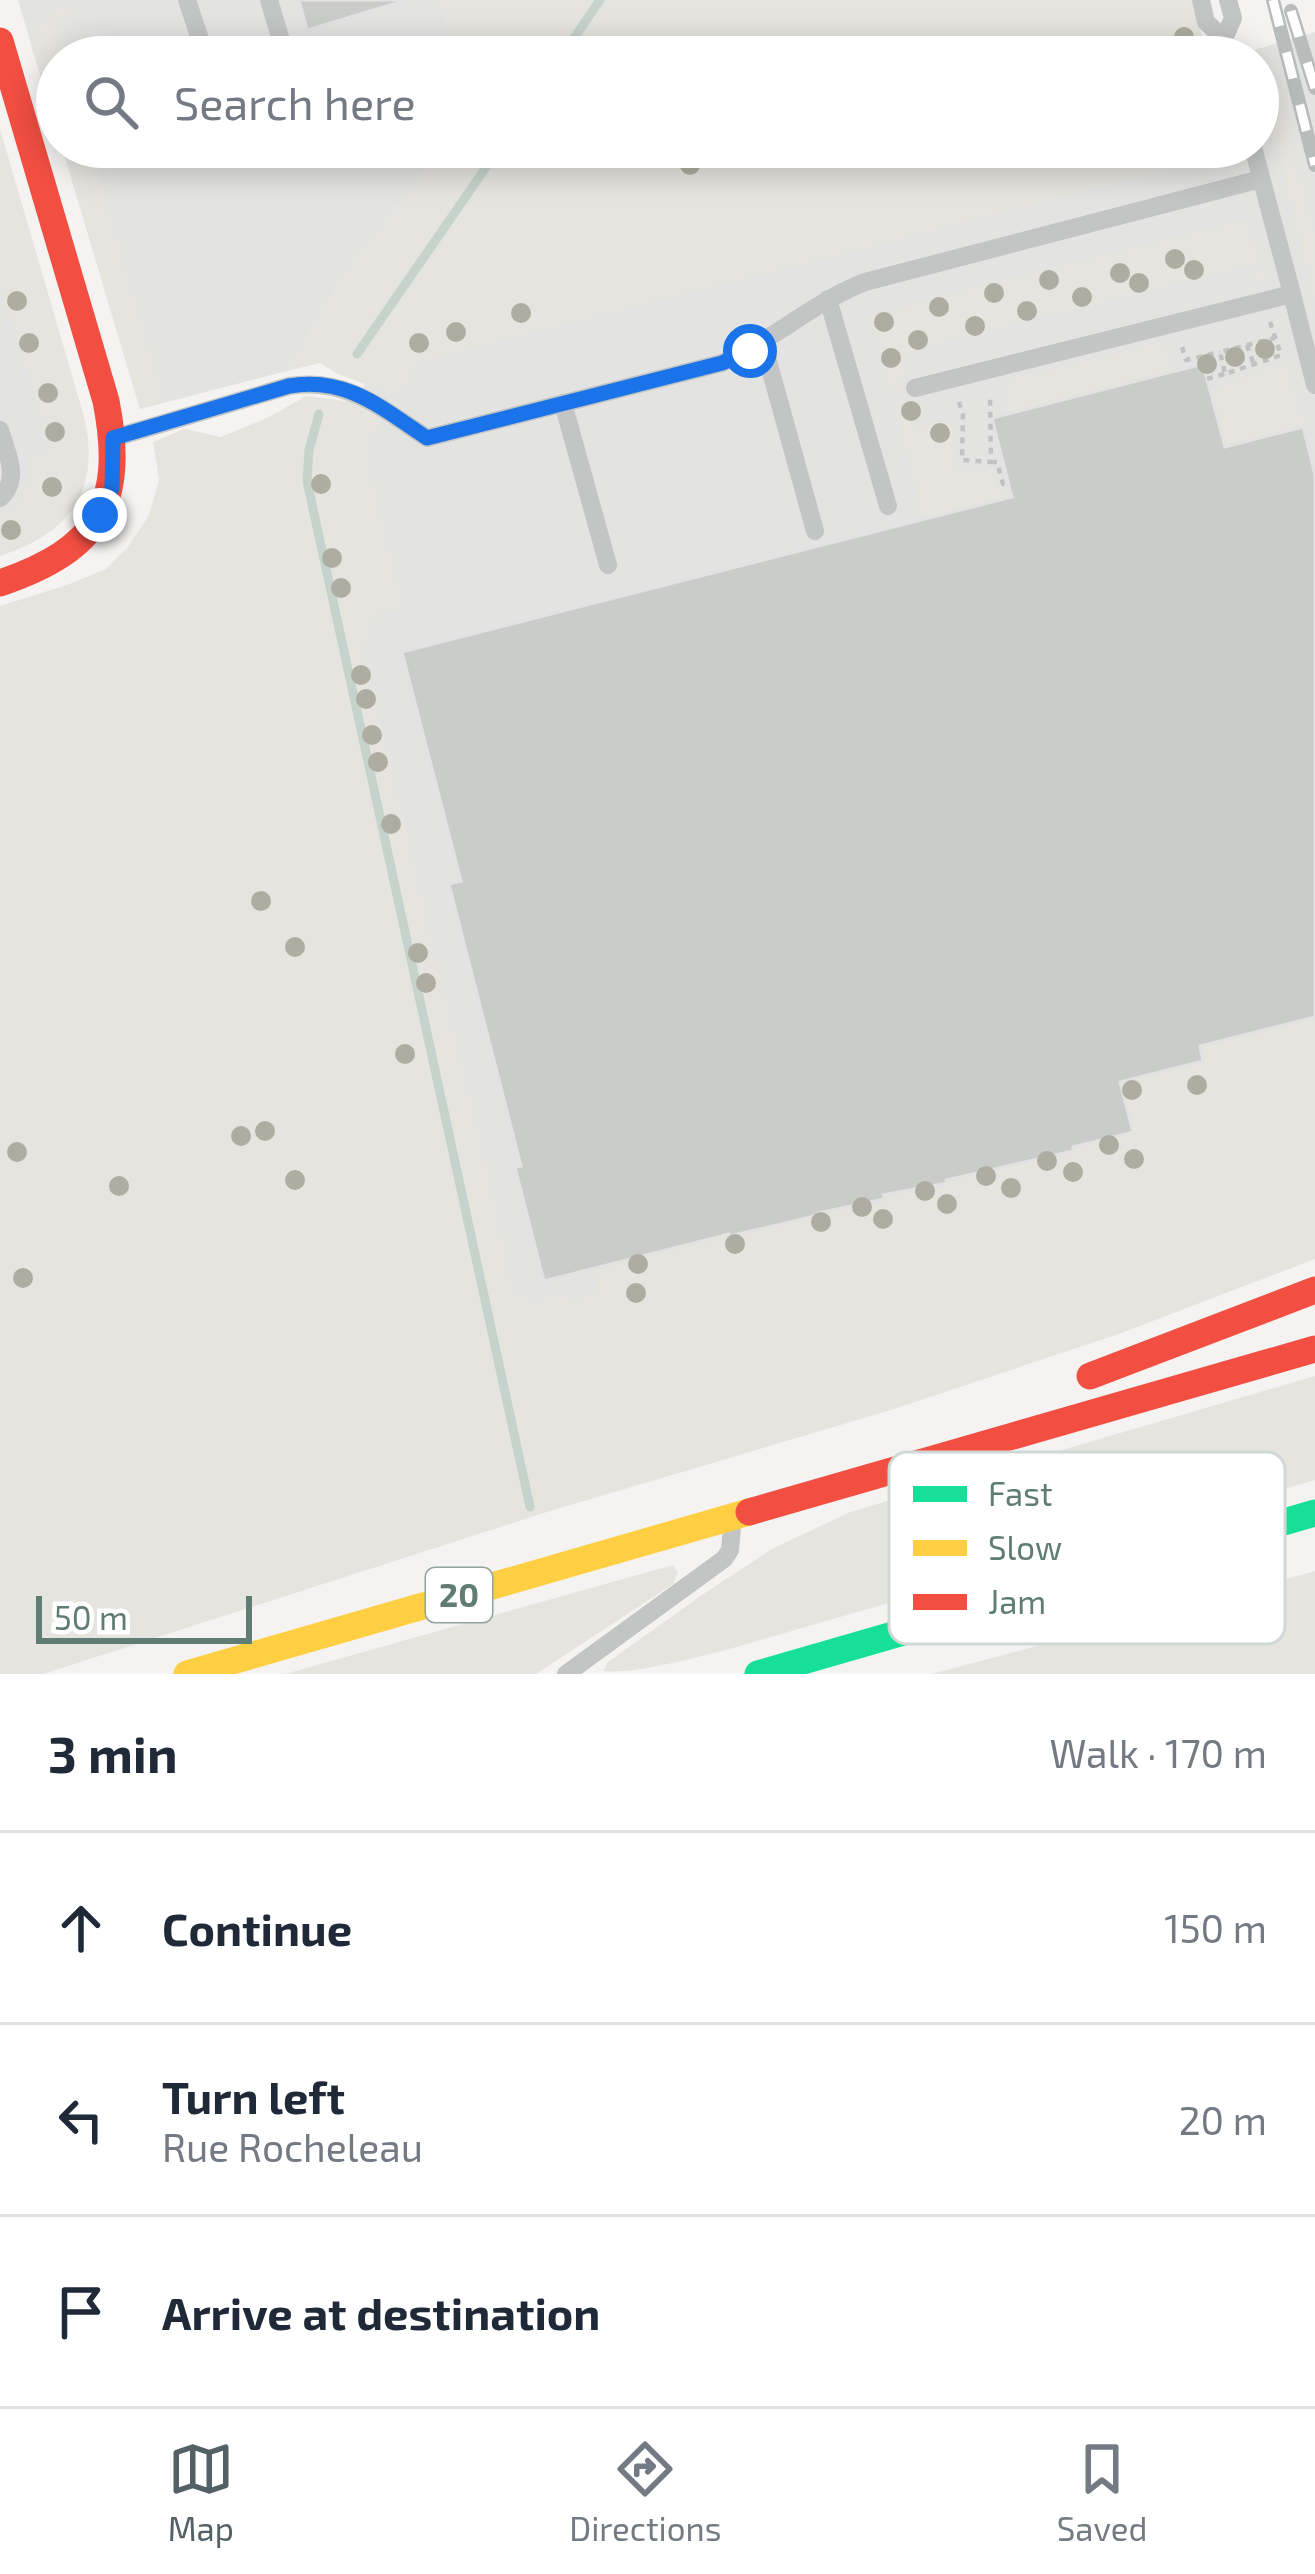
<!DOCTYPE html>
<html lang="en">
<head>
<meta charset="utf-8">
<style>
	:root { --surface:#fff; --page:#f2f2f3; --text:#1f2937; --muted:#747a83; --line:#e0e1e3; --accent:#536166 }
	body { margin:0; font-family:"Exo 2",sans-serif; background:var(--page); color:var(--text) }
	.scale { position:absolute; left:36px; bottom:30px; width:216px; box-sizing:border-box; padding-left:12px; border:6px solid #5f7d72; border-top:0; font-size:33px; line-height:42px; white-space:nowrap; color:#5f7d72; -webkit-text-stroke:9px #fff; paint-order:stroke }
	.stop { position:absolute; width:36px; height:36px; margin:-27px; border:9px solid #1a73e8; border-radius:50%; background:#fff }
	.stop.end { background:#1a73e8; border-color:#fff; box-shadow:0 3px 12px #0008 }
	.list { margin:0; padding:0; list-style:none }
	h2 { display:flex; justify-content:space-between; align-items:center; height:156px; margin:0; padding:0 48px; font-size:51px }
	h2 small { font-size:39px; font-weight:400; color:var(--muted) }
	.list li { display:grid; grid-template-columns:78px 1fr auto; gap:36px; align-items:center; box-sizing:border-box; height:192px; padding:0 48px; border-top:3px solid var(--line) }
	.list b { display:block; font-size:45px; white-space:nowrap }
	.list p { margin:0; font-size:39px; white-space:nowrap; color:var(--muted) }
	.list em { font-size:39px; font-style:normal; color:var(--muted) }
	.icon { flex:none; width:66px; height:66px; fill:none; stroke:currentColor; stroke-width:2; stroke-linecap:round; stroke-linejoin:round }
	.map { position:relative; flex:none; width:1315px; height:1674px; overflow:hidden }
	.search { position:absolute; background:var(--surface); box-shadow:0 6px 30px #0003; left:36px; right:36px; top:36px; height:132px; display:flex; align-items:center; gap:30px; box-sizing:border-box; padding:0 42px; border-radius:66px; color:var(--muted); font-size:45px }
	.sheet { height:732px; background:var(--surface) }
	nav { display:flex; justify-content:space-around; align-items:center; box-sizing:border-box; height:168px; border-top:3px solid var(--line); background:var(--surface); font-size:33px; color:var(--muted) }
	nav a { display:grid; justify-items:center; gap:6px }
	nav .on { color:var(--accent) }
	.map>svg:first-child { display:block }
</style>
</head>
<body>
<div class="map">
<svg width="1315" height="1674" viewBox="0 0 1315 1674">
	<rect width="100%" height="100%" fill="#f4f3f2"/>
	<path fill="#e3e3e2" d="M18,0H439L456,57H57V131Z
		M1315,32V1102L512,1362L338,529L330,441L397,332L1176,147H1258V57H1230Z
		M0,129L71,511L0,556Z
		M62,147H438L417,184L341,278L287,371L140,409Z"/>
	<path fill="#e6e4df" d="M439,0H1193L1207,57H456Z
		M62,8L82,13L53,20L64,57H57V131L30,42L47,14Z
		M1279,84L1315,234V301L1261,88Z
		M0,129L85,420C100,494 69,533 0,556V515C25,502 31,484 27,456L51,448L0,285Z
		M62,147H91L166,402L140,409Z
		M438,147H1209L1186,164L1161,172L433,359L417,367L397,396L338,374L320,363L287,371L341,278L417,184Z
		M1246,220L1249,222L1264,278L1261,285L1256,282L1251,265L904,353L908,374L900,377L903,392L892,395L872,322V316L876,313Z
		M1164,341L1174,372L1008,414L1009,380Z
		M1285,359L1306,427L1225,447L1211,392Z
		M905,395L908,407L916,406L919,417L912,420L916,431L922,429L921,426L955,417V471L992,473L998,492L1010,489L1012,497L923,519L892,398Z
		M306,396L353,402L380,418L368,447L370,467L404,607L375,616L364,653L488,1170L514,1292L521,1290L534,1300L566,1292L570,1301L596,1294L597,1277L544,1281L729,1234L731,1236L818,1215V1213L883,1199V1195L946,1183V1180L1010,1166V1163L1132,1132L1120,1082L1203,1061L1200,1046L1315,1017V1259L1116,1335L891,1410L547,1512L43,1674H0V606L67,585L106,569L128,547L149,515L159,480L153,442L184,429L221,437L267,418Z
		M1315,1376V1480L722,1651C689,1659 635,1674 603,1671L608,1662L705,1593L772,1549L850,1512Z
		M673,1565L678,1573L673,1584L536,1674H285Z
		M1315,1571V1674H932L1297,1576Z"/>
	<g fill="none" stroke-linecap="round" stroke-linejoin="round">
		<path stroke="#c6d3cc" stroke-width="9" d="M561,57L600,0
			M357,354L500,147
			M319,414L309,450L307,481L530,1507"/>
	</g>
	<path fill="#caccca" stroke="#e3e2e2" stroke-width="3" d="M299,0H407L307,30Z
		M1203,364L1225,447L1303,427L1315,475V1017L1200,1046L1203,1061L1120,1082L1133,1132L1073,1147V1151L946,1180L947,1183L883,1195L884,1199L818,1213L819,1215L730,1236L729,1234L544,1281L515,1167L521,1166L449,884L461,881L402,652L1012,497L992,418Z"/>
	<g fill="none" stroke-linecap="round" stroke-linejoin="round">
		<path stroke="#c1c3c2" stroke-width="4.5" stroke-dasharray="6 6" stroke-linecap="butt" d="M1270,322L1281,355L1225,374L1220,352L1275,338
			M1247,345L1254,365
			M1182,347L1186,360L1220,352
			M1207,379L1225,374
			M959,402L963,415L962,460L991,462L990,394
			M991,462H997L1003,484L1008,482"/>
		<path stroke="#c2c5c3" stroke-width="18" d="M187,0L206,57
			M269,0L286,57
			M1201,0L1206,22L1224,39L1233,18L1228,0
			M1292,294L1315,385
			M828,299L888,506
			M763,343L815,531
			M915,388L1292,294L1253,147
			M563,403L608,565
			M0,430C7,454 21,479 0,498
			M117,437L289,386C346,377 381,408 427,438L722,363C773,341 813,302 865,282L1261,179
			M566,1674L724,1559L730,1550L732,1527"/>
		<path stroke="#16e098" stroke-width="27" d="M758,1674L1315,1513"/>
		<path stroke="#ffcf43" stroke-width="27" d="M187,1674L749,1512"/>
		<path stroke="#f24e42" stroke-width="27" d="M0,41L106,401C126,504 99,549 0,583
			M1090,1376L1315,1290
			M749,1512L1315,1349"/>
		<defs>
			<path id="rail" d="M1273,0L1315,165
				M1291,11L1315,88"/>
		</defs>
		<use href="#rail" stroke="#b8bcbb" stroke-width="14"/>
		<use href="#rail" stroke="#fff" stroke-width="9" stroke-dasharray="27" stroke-linecap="butt"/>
	</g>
	<g fill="#aeada1">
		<circle cx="1184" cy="37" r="10"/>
		<circle cx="690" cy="165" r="10"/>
		<circle cx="1175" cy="259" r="10"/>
		<circle cx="1194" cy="270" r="10"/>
		<circle cx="1120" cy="273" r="10"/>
		<circle cx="1049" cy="280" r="10"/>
		<circle cx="1139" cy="283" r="10"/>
		<circle cx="994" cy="293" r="10"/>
		<circle cx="1082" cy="297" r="10"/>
		<circle cx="17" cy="301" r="10"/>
		<circle cx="939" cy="307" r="10"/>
		<circle cx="1027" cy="311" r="10"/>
		<circle cx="521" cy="313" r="10"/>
		<circle cx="884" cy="322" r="10"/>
		<circle cx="975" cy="326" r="10"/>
		<circle cx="456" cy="332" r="10"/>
		<circle cx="918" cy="340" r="10"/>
		<circle cx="29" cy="343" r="10"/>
		<circle cx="419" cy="343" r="10"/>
		<circle cx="1265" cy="349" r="10"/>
		<circle cx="1235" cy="357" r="10"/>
		<circle cx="891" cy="358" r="10"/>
		<circle cx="1207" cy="364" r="10"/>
		<circle cx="48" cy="393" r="10"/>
		<circle cx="911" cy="411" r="10"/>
		<circle cx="55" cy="432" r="10"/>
		<circle cx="940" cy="433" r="10"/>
		<circle cx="321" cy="484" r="10"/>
		<circle cx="52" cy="487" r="10"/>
		<circle cx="11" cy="530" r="10"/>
		<circle cx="332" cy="558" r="10"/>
		<circle cx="341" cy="588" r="10"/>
		<circle cx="361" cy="675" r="10"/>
		<circle cx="366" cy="699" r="10"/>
		<circle cx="372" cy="735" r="10"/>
		<circle cx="378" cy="762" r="10"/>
		<circle cx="391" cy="824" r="10"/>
		<circle cx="261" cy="901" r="10"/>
		<circle cx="295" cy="947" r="10"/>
		<circle cx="418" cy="953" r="10"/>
		<circle cx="426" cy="983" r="10"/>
		<circle cx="405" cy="1054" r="10"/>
		<circle cx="1197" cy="1085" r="10"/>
		<circle cx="1132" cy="1090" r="10"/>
		<circle cx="265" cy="1131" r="10"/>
		<circle cx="241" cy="1136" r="10"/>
		<circle cx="1109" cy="1145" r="10"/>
		<circle cx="17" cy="1152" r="10"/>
		<circle cx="1134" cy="1159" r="10"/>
		<circle cx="1047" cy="1161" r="10"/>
		<circle cx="1073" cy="1172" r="10"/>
		<circle cx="986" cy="1176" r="10"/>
		<circle cx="295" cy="1180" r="10"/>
		<circle cx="119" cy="1186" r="10"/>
		<circle cx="1011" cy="1188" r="10"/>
		<circle cx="925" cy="1191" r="10"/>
		<circle cx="947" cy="1204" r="10"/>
		<circle cx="862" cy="1207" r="10"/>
		<circle cx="883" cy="1219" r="10"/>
		<circle cx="821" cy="1222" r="10"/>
		<circle cx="735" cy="1244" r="10"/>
		<circle cx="638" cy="1264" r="10"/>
		<circle cx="23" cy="1278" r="10"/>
		<circle cx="636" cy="1293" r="10"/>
	</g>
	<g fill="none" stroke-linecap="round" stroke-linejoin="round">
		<path stroke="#1a73e8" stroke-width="15" d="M100,515L112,488L113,438L289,386C346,376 382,408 427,438L722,363L750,351"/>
	</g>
	<g text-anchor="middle" stroke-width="12" stroke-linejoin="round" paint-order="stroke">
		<rect fill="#fff" stroke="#8fa49c" stroke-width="3" x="426" y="1568" width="66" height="54" rx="9"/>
		<g font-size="33" font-weight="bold" fill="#5f7d72">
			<text x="459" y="1607">20</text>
		</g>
	</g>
	<rect x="889" y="1452" width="396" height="192" rx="18" fill="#fff" stroke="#cfd8d5" stroke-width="3"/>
	<rect x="913" y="1486" width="54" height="16" fill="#16e098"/>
	<rect x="913" y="1540" width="54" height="16" fill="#ffcf43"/>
	<rect x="913" y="1594" width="54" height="16" fill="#f24e42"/>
	<g font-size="33" fill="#5f7d72">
		<text x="988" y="1506">Fast</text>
		<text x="988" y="1560">Slow</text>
		<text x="988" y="1614">Jam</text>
	</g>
</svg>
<div class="scale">50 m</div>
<div class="stop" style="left:750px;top:351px"></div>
<div class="stop end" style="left:100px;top:515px"></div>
<div class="search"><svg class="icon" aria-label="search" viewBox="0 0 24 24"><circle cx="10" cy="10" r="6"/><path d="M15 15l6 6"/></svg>Search here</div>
</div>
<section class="sheet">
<h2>3 min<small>Walk · 170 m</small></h2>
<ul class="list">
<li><svg class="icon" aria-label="ahead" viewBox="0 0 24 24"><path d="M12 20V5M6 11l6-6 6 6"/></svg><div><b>Continue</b></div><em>150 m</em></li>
<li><svg class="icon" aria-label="left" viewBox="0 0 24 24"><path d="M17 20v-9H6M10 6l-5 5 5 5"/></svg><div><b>Turn left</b><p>Rue Rocheleau</p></div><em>20 m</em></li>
<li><svg class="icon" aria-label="arrive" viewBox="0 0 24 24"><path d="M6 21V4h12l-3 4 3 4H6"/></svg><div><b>Arrive at destination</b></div></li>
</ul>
</section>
<nav>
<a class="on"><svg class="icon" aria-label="map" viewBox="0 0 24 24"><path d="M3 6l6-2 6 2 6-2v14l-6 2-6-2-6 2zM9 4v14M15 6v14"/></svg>Map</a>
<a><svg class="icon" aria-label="directions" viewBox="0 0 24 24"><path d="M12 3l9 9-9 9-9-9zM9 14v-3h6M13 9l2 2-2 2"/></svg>Directions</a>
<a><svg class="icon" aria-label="saved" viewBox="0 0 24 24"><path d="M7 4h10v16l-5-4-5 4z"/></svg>Saved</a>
</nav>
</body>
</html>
